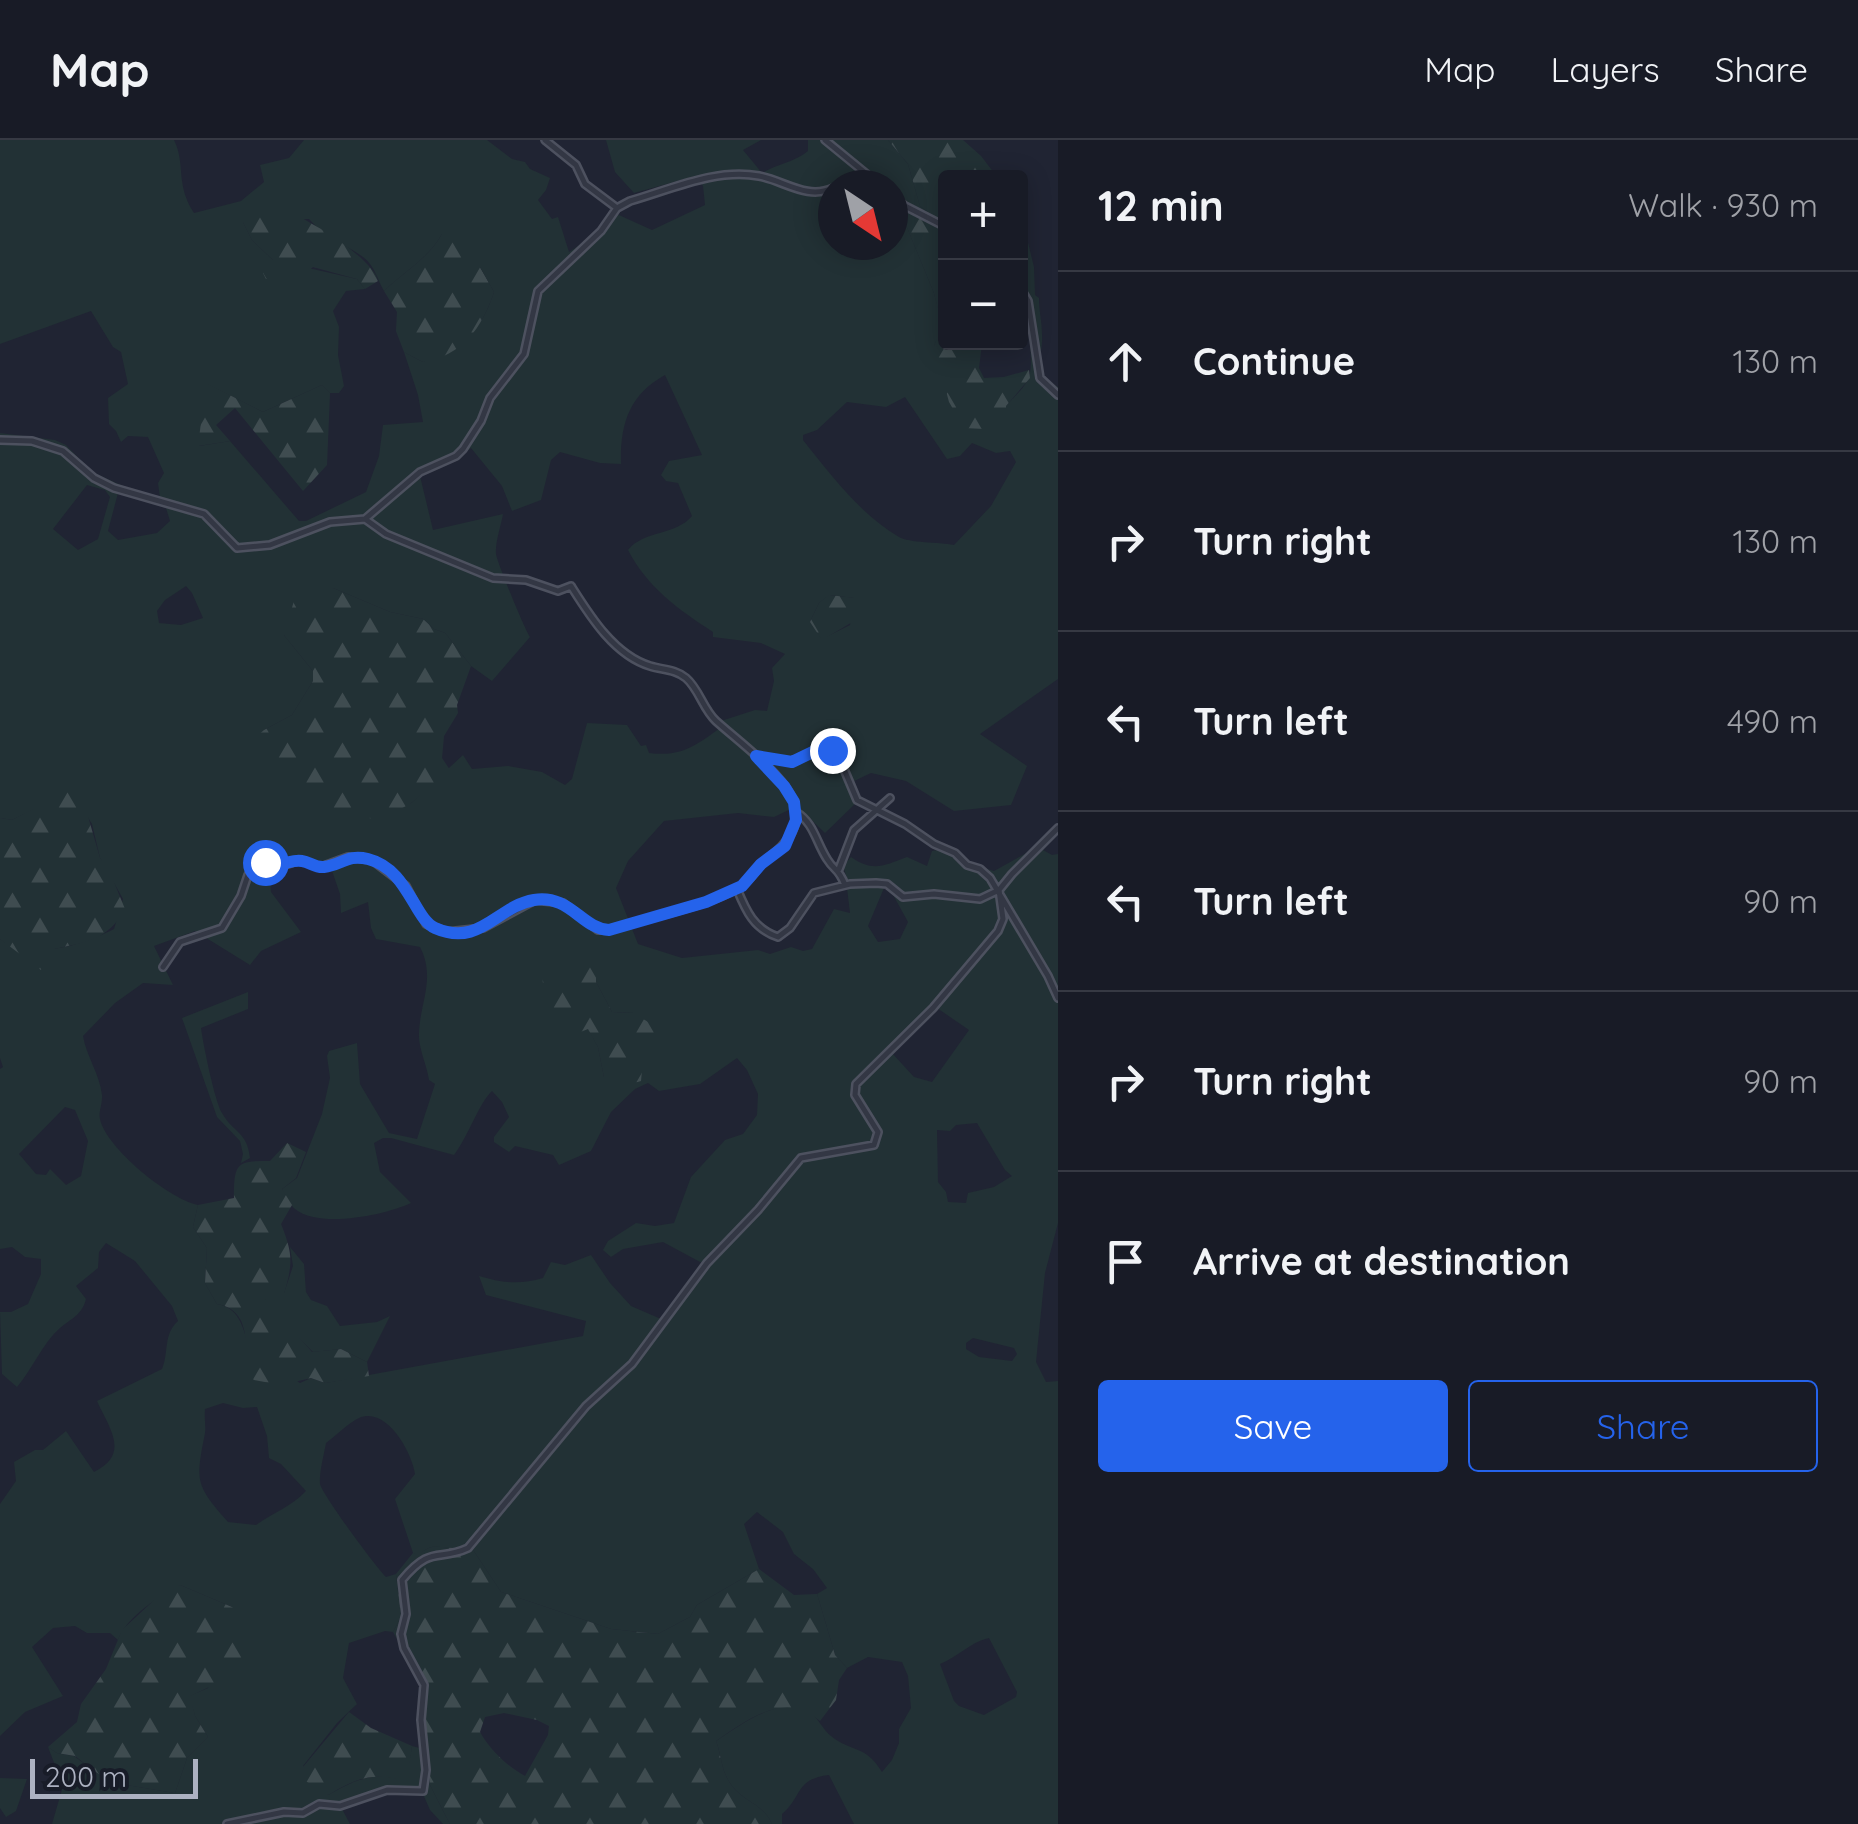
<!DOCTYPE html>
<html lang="en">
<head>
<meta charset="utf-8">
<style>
	:root { --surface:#181b26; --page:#21242e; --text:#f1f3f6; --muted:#9fa1a7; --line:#363943; --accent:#2563eb }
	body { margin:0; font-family:Quicksand,sans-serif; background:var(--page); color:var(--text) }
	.controls { position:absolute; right:30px; top:30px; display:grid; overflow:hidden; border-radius:10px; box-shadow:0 5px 25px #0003 }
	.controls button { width:90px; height:90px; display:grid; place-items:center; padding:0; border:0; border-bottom:2px solid var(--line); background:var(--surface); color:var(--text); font:50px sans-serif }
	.compass { position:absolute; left:818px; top:30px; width:90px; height:90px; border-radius:50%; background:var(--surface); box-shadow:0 5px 25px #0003; rotate:145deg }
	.scale { position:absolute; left:30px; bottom:25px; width:168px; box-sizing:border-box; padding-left:10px; border:5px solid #acb1c1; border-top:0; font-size:28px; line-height:35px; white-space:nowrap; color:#acb1c1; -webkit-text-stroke:8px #181c28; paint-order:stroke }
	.stop { position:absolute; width:30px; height:30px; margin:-22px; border:8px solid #2563eb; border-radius:50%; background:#fff }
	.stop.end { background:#2563eb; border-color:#fff; box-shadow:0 2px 10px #0008 }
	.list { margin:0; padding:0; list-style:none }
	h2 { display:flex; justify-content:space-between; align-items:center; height:130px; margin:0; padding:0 40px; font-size:42px }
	h2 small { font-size:32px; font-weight:400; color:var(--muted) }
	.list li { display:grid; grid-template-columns:65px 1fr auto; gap:30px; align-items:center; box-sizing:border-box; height:180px; padding:0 40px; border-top:2px solid var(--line) }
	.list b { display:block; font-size:38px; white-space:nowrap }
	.list em { font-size:32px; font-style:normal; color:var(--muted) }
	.actions { display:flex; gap:20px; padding:30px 40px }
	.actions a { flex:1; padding:22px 0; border:2px solid var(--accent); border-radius:10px; text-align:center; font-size:35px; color:var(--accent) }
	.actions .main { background:var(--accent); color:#fff }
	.icon { flex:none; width:55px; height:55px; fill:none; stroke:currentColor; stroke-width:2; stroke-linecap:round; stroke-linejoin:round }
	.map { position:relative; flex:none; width:1058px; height:1684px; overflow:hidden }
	header { display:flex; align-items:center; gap:60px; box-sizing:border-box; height:140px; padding:0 50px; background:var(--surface); border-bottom:2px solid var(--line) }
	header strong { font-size:48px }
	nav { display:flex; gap:55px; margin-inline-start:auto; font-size:35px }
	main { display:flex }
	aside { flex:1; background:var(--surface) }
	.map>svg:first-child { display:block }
</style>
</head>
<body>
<header>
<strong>Map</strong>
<nav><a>Map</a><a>Layers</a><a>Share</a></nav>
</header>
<main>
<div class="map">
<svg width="1058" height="1684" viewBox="0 0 1058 1684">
	<defs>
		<pattern id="forest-firs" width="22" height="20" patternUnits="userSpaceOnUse" patternTransform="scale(2.5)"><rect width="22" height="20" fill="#223135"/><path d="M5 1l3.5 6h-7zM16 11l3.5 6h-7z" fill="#3f4c50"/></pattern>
	</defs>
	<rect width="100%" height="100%" fill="#202433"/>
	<path fill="#223135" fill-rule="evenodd" d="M0,0H174C186,24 175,44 194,73L241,61L264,42L260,25L289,18L304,0H487L512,19L525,22L530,29L550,38L546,50L538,60L552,79L558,77L569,112L593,96L610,71L652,90L705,65L703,46L696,36L634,53L615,32L606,0H761L743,10L762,33C777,24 795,22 808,11V0H888L908,24L920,66L945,84V91L921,77L900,70L934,153L943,186L934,206L1006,266C1013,258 1023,249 1028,240C1035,225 1028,172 1021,158V74L1034,127L1035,155L1039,158C1039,171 1042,182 1042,194C1043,213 1037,217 1043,238L1058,247V539L980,594L1027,626L1011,665L954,671L906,641L871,633L852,642L856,663L825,693L797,666L774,677L738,673L664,681L628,721L616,748L638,804L682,818L758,810L770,814L791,807L803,811L812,809L834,769L850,773L847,748H884L868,786L878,802L900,799L908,782L886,742L848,741L843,726L851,717C872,732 884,726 907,717L927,726L932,711L949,708L968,723L994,731L1039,706L1058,685V693L1043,710L1052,715L1058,714V1083L1045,1133L1036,1222L1046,1242L1058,1241V1684H854L829,1635C795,1639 803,1656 782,1674V1684H772C763,1664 744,1662 732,1646C721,1632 722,1617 716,1601C739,1586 782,1553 810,1572C819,1579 823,1590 831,1596C852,1613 865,1604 882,1632L892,1620L899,1603V1589L911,1568L908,1536L902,1522L868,1517L847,1528L835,1515L817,1454L827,1448L813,1429L794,1414L783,1392L757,1372L744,1384L759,1429L697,1465L690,1477L658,1494L611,1489L501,1452L473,1410L491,1383L533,1335C503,1345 489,1389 465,1405C454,1412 443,1405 432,1407C427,1408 422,1412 418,1415L413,1413L395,1359L415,1334C412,1313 387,1266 359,1278C348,1283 336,1296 326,1303C324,1315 319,1332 320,1344C322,1354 375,1426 386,1437L396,1434L401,1477L393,1492L385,1491L349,1503L343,1538L357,1564L337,1583L303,1626L328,1655C357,1639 373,1631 406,1641L412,1606L427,1610L430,1645L450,1684H443L430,1670L423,1654C395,1653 367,1652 342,1669L350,1684H52L63,1646L48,1607L57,1613L74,1616L109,1642L175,1653L187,1618L208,1597L195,1576L189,1556L208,1548L232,1467L180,1445C159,1457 127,1476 118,1500L110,1493H87L75,1486L53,1488L32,1507L63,1556L25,1572L0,1596V1364L16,1341L14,1322L35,1310H43L66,1291L94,1332C131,1314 109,1288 97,1261L162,1229C169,1213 163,1194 178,1181L172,1166L135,1121L106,1103L99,1112L98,1128L76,1146L86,1159C82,1175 72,1178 60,1188C42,1204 33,1228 17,1247L2,1234L0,1172H11L28,1164L41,1134V1119L25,1117L12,1107L0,1109V929L3,927L0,918V799C32,821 83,805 114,789L123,759L100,718L92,684L71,651L12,680L0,678V293L55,300L66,305L92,332L132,350L160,358L158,343L164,333L148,297L128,296L121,302L116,291L109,284L108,258L128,244L121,212L113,207L91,171L0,204ZM833,45H893V105H833ZM309,79C324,97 345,104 363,117C375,126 377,139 384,151C404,132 429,118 442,94L480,127L494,152C478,198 464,202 423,222L404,212L418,255L423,282L383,285L379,316L366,352L306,381H299L230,301L199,306L207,244L263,272L322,245L330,253H339L344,246L338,215L339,187L333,171L346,151L365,149L357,139L273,120L252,100L243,82ZM665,235L702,315L669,321L661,335L666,341L678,343L692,376C675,396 644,390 628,410C647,447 679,470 713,492V497L761,503L785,514L772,528L774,541L767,571L755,570L721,581L720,588C694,607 680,617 649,613L646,605L641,606L627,585L587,583L572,639L565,645L542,632L508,626L472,629L463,615L410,664L330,644L264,590L292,575L313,541V531L284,495L333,448L390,472L423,479L434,489L445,493L471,526L492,541L530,497C525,490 497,422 496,414C495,402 501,386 503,374L433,390L420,336L456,320L471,308L502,346L512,371L541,360L551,320L560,312L600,323L621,324C620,284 629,255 665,235ZM905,257L947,319L960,316L972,303L996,313L1010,311L1016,322L991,366L954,405C939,402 909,403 899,397C861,375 830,334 803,300V295L817,290L847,262L886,267ZM87,345L105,350L110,357L98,399L78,410L53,389ZM118,353L166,368L170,381L157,393L118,400L108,391ZM186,446L192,453L203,478L181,485L159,483L157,471L165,460ZM830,455L854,458L850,485L822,499L810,482L819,463ZM300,724L323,730L331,728L340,754L341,773L368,762L371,788L376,799L420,807C436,838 420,862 419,893C418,908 427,925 429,940L435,944L417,999L389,993L360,944L357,903L329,911L327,916L330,938L322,974L297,1038L282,1049C285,1055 290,1065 295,1069C320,1089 385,1075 411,1063L380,1032L374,1003L383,998H391L454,1015C468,997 479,963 492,951L502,962L509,977L494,997V1002L509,1012L515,1006L553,1015L559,1025L591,1011L611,972L635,949L648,943L659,951L700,944L737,918L747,930L758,954L757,975L743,994L725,1000L691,1037L674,1083L655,1086L636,1083L608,1101L603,1110L611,1117L623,1109L663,1102L702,1123L661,1179L631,1166L610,1143L591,1115L565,1125L551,1122L543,1138C519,1145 503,1143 479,1136L486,1155L586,1181L583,1196L325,1243L311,1238L300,1243L248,1206C244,1187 238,1167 217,1164L205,1143L207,1108L193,1087L198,1065C169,1059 106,1008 100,979C98,972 103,963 102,955C100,935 86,915 83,896L115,863L143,843L173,845L154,806L195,791L250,825L261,811L301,792L271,752L269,728L284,730ZM596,842L612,872L633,873L604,937L598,907L588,888L568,896ZM937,868L969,890L932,942L914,937L892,913ZM65,967L75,970L88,1001L81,1036L66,1045L50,1029L46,1035L36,1034L19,1014ZM977,983L1005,1030L1012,1036L994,1047L968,1053L966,1063L948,1062L946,1052L938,1042L937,990L950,991L956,985ZM973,1198L1014,1208L1017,1214L1012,1221L979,1217L966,1209V1203ZM223,1263L243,1268L257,1267L267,1296L269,1318L281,1324L306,1351C291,1367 274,1372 256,1385L228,1382C194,1344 196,1340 205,1293C206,1286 204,1277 205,1269ZM989,1498L1017,1552L1016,1557L984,1575L959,1566L954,1561L940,1524C958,1517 970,1502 989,1498Z
		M248,852V869L201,888C203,904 215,962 222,973C234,994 247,991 250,1018L241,1023L243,1014L240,1001L217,977L182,878Z
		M290,1107L304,1124L306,1152L311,1160L327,1166L340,1186L377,1182L390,1176L367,1222L341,1209L313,1212L274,1173L264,1158L284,1153L293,1126Z
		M0,1638L27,1639L16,1671L6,1677L0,1668Z"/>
	<path fill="url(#forest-firs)" fill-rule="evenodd" d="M888,0H963L981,16L997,37L946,38L945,84L920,66L908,24Z
		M899,68L945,91L946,202L982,203L979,228L984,238L1004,237L1029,230L1030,238L1006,266V290L964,288L949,262L934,206L942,185L934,153Z
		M287,71C309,80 373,118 378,141L365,149L357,139L313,127L302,136L266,139L263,133L273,120L252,100L243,82L256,72Z
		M461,93L481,119L480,127L494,152C482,188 462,216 423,222L404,212L396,191L397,172L384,151C404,132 429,118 442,94Z
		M206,243L263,272L322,245L330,253L327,325L303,351L235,268L216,285L230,301L198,306Z
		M333,448L390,472L423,479L434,489L445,493L471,526L457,565L458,573L444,596L442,618L450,630L410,664L379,680L328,670L329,646L316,658L263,623L245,607L264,590L292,575L313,541V531L284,495L296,454Z
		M829,455L855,458L854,481L822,500L810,482L819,463Z
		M79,645L100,718L109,730L125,769C108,800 87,802 54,809L41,830L0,799V678L12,680Z
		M570,821L596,824V842L612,872L633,873L655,886L657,906L655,916L643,919L641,941L631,944L604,937L598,907L588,889L568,897L544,859L542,831Z
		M287,1003L306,1012L296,1038L282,1049L292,1065L281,1084C293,1114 293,1123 284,1154L265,1159L312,1212L341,1209L367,1222L369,1236L325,1243L311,1238L281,1245L254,1240L243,1231C248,1206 250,1169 217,1164L205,1143L207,1108L193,1087L198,1065L234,1058C234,1022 237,1021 270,1021Z
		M535,1334L491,1383L473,1410L501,1452L611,1489L658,1494L690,1477L697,1465L759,1429L794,1455L817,1454L835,1515L847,1528L839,1540L836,1560L820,1581C786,1550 748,1579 716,1601C722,1617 721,1632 732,1646C744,1662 763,1664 772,1684H450L430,1645L427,1610L420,1608L421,1541L393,1492L401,1477L396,1434L413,1413L418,1414C422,1412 427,1408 432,1407C442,1405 452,1411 463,1406C487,1392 503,1344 535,1334ZM504,1573L537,1580L549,1586L548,1595L525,1636C508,1627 489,1609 480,1592L485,1577Z
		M180,1445L232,1467L249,1486C244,1532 229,1538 190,1556L195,1576L208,1597L187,1618L175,1653L109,1642L75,1616L57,1613L48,1607L77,1582L81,1564L106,1529L122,1490L165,1450Z
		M349,1572L371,1588L412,1606L407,1642C373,1631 357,1638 328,1655L299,1637L303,1627Z"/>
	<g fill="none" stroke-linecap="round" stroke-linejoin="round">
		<defs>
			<path id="minor" d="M545,0L576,25L585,44L617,68
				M825,0L880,45
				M840,45L863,32
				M893,56L905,66L946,87
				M1021,149L1028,161L1040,238L1058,255
				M0,300L32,301L63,311L94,338L114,348L204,374L237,408L270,405L330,382L365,379L386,394L493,438L526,440L558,451L571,446C590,476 614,515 650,526C663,530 675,529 686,538C699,549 703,569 716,581C737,600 779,631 791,656C805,685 787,704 766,720C756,728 751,741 740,747C701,769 651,776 609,790H598L563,763L535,760L483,788L447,792L426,784L406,746L372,720L348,717L321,727L300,720L279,727L265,722L258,725L248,735L241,756L222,788L180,802L163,827
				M365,379L420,332L456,316L463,309L481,281L490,258L524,214L538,151L601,91L617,68L630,61C672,49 716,28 759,36C785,41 807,60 833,48
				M756,616L792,622L819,609L832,610L838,615L857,660L905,684L934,704L955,713L967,725L980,729L990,738L1048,836L1058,858
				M796,672C814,683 816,702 827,719C835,732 838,727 845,745
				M839,729L854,690L890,658
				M737,749C746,771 754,789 778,797L790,788L814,753L850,744L876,743L887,744L903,757L934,754L980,759L999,750
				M227,1684L284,1672L303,1673L319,1664L340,1666L387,1650L423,1651L426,1630L421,1580L424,1545L404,1508L401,1494L406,1474L402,1440C432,1404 438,1422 468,1408L586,1266L632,1224L707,1123L758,1070L801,1018L874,1005L878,992L855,955L856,944L933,868L998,791L1003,779L999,750L1012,734L1058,688"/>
		</defs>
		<use href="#minor" stroke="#4d515f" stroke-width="10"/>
		<use href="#minor" stroke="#333744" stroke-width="5"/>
	</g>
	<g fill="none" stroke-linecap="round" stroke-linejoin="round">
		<path stroke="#2563eb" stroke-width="12" d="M265,722C284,728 289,719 302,721C310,722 315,728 324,727C342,725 347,714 368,719C408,729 414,779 435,788C480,808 497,766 534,760C570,754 582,789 609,790L706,762L742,746L761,724L785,706L796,680L794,662L784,646L756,616L792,622L819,609L832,610"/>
	</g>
</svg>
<div class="controls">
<button>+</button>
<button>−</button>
</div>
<svg class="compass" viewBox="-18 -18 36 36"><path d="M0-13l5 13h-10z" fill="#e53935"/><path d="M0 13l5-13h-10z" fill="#9fa1a7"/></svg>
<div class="scale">200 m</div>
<div class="stop" style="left:265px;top:722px"></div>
<div class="stop end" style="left:832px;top:610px"></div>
</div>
<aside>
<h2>12 min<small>Walk · 930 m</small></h2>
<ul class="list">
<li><svg class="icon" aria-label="ahead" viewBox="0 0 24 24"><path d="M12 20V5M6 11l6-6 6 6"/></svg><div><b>Continue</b></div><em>130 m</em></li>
<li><svg class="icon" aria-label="right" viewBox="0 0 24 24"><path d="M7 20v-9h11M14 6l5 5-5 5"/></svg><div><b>Turn right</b></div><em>130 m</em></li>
<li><svg class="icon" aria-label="left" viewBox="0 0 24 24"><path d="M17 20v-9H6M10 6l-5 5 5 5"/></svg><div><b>Turn left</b></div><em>490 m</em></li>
<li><svg class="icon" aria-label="left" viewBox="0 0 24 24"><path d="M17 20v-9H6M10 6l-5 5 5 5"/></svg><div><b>Turn left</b></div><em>90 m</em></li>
<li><svg class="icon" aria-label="right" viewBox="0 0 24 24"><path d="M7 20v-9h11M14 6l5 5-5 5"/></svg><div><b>Turn right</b></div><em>90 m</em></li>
<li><svg class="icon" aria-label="arrive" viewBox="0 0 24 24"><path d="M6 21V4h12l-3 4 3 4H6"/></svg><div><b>Arrive at destination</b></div></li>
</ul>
<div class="actions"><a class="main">Save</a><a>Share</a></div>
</aside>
</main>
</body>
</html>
